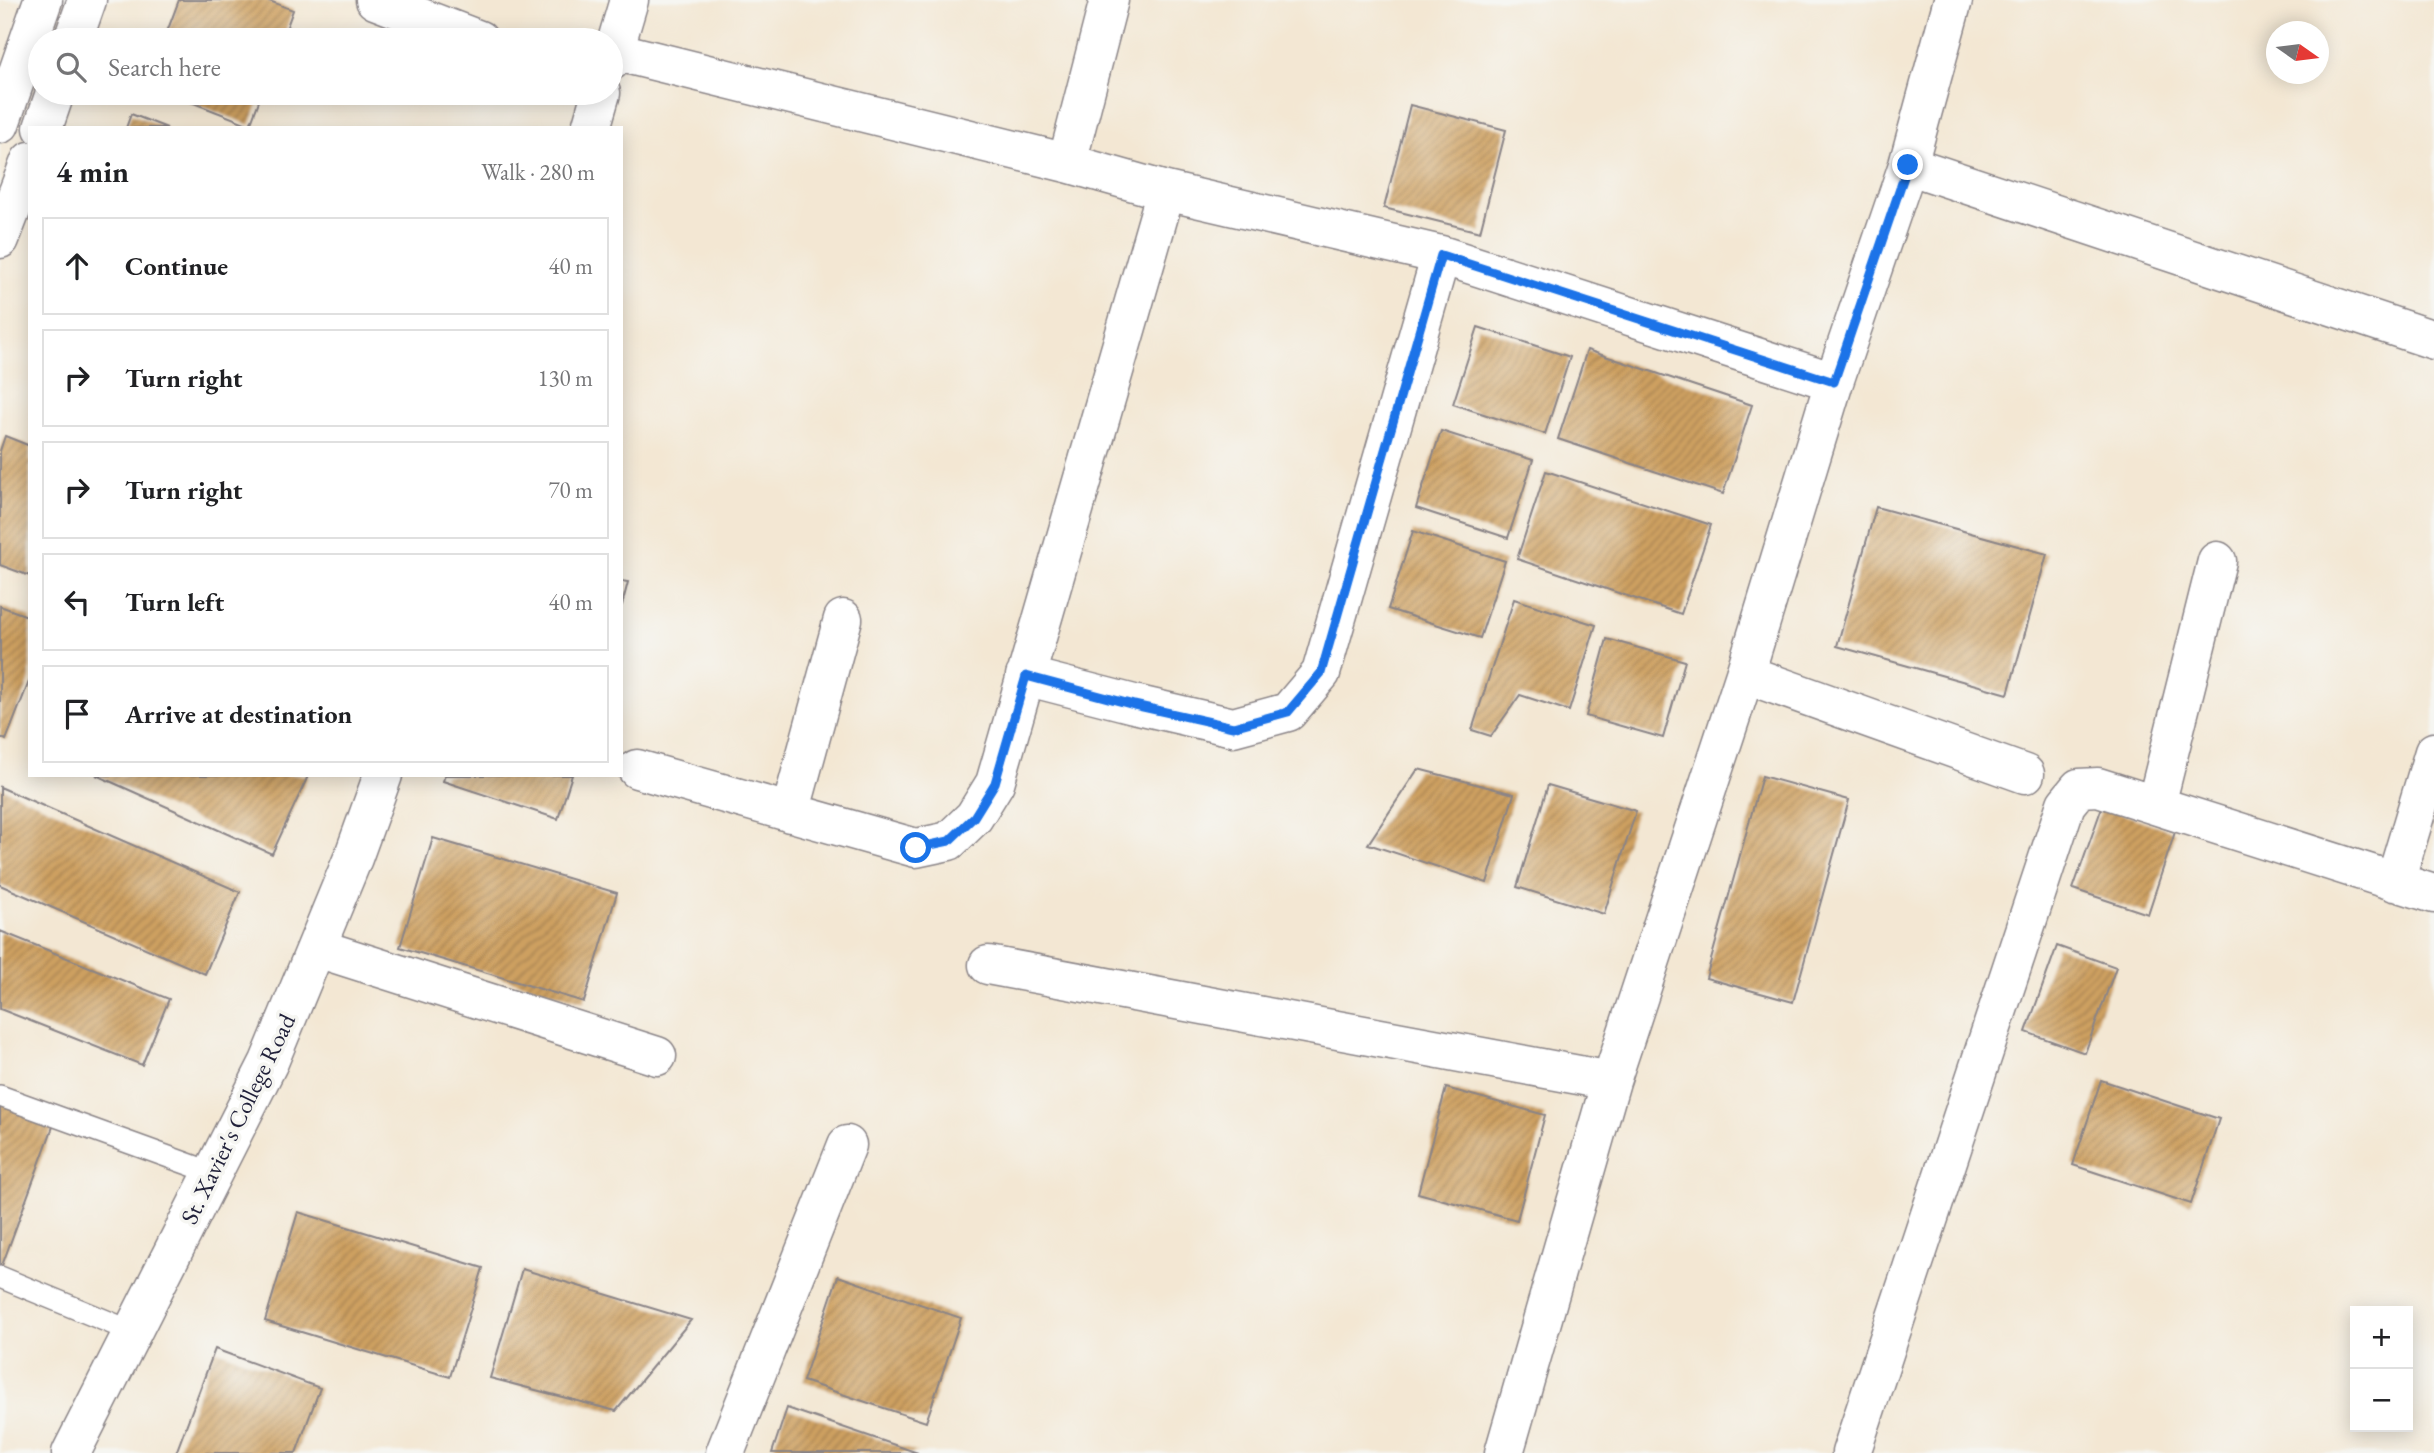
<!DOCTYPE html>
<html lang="en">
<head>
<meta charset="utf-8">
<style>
	:root { --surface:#fff; --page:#f6f6f6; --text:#202124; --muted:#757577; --line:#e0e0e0 }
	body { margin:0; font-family:"EB Garamond",serif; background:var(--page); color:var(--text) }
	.controls { position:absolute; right:21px; bottom:21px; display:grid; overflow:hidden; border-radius:0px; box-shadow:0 4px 18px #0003 }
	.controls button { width:63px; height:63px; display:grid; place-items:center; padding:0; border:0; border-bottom:2px solid var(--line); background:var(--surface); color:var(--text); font:35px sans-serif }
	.compass { position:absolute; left:2266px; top:21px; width:63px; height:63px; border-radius:50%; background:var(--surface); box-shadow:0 4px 18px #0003; rotate:104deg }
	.stop { position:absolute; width:21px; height:21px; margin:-16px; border:5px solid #1a73e8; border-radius:50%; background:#fff }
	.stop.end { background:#1a73e8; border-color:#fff; box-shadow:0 2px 7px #0008 }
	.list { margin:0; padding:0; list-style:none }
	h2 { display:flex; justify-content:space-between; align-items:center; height:91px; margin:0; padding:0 28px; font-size:30px }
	h2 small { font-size:23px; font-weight:400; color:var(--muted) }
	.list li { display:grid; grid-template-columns:46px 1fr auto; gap:21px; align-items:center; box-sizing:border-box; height:98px; margin:0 14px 14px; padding:0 14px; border:2px solid var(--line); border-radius:0px }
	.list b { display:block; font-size:26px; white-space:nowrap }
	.list em { font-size:23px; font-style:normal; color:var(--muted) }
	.icon { flex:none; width:38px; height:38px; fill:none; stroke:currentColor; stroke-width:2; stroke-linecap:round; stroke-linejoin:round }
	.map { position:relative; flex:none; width:2434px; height:1453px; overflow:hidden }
	.search { position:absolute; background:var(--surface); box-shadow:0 4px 18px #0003; left:28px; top:28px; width:595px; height:77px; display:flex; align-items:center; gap:18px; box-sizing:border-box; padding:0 24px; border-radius:38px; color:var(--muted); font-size:26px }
	.panel { position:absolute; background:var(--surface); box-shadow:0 4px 18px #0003; left:28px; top:126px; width:595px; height:651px; border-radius:0px }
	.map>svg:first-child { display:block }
</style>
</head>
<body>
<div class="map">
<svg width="2434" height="1453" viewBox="0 0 2434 1453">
	<defs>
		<pattern id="building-hatch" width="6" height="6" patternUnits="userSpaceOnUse" patternTransform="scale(1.75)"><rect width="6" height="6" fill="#cea061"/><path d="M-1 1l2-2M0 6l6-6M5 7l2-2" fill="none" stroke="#a78251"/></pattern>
	</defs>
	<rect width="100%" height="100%" fill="#f6f6f2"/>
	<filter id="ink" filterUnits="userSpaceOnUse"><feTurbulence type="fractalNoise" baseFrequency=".0143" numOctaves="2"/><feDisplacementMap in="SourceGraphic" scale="14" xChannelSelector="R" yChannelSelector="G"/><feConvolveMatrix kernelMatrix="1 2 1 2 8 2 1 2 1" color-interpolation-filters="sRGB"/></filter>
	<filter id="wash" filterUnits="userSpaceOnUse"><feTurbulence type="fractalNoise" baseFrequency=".00686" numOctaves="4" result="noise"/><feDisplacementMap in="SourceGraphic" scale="28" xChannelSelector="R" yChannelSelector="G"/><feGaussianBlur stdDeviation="1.57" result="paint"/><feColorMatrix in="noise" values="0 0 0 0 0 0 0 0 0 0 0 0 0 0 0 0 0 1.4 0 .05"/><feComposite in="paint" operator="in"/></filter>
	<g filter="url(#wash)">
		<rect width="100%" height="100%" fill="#f3e7d3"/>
		<g id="blocks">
			<path fill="url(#building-hatch)" d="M179,0H267L293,10L282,40H164Z
				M168,93H262L250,125Z
				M1410,105L1506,130L1480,232L1384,208Z
				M131,114L167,128H126Z
				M1478,327L1570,357L1545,434L1453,404Z
				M1587,350L1752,405L1723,494L1558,439Z
				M1441,431L1533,460L1508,538L1416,508Z
				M5,436L30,446V576L0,565V451Z
				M1546,471L1711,525L1681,614L1517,559Z
				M1876,507L2047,554L2008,694L1837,646Z
				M1413,531L1505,561L1480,638L1388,609Z
				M621,581L628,582L622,605H621Z
				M1514,599L1596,625L1569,711L1520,695L1491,736L1472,730Z
				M0,606L30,617V679L6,740L0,737Z
				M1607,639L1685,661L1663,738L1586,716Z
				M1418,769L1514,794L1487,883L1368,844Z
				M96,775H306L308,776L272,854Z
				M445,775H572L558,819L443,781Z
				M1762,776L1849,800L1793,1002L1706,978Z
				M1548,785L1636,811L1604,914L1517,887Z
				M0,787L240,892L205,974L0,885Z
				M2102,807L2175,832L2148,914L2073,889Z
				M433,838L617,893L584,1002L400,947Z
				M0,931L169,999L142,1065L0,1009Z
				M2057,946L2116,967L2085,1053L2026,1032Z
				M2101,1080L2219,1119L2191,1204L2073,1165Z
				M1446,1088L1545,1115L1517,1220L1418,1193Z
				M0,1101L55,1121L0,1271Z
				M298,1212L483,1268L450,1377L265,1321Z
				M522,1269L691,1320L616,1411L490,1378Z
				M838,1276L961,1318L926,1422L803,1381Z
				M215,1349L320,1388L296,1453H176Z
				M787,1408L918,1453H772Z"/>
		</g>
	</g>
	<g filter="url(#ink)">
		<use href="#blocks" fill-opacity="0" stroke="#8a8487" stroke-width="2"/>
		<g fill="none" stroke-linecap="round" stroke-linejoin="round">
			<defs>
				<path id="service" d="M0,1096L213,1173
					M0,1277L133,1332"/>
				<path id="minor" d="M375,0L479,40
					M614,51L1067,163L1166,191L1441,255L1834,382
					M1067,163L1109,0
					M1908,165L2434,340
					M1745,674L2025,774
					M1025,676L1134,704L1233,727L1288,712L1321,673L1441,255
					M637,769L916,848L949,841L974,817L995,783L1166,191
					M2156,805L2217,561
					M790,813L843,619
					M2395,882L2434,752
					M317,948L657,1056
					M988,965L1611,1081
					M725,1453L847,1145
					M1504,1453L1611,1081L1745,674L1834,382L1908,165L1953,0
					M1851,1453L2066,804L2079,788L2098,787L2434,894"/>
				<path id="tertiary" d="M73,40L87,0
					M611,61L629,0
					M0,124L43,0
					M43,128L55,93
					M591,128L601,93
					M0,239L30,161
					M71,1453L269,1062L353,858L383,775"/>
			</defs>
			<use href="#service" stroke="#8a8487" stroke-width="24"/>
			<use href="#minor" stroke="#8a8487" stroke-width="41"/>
			<use href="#tertiary" stroke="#8a8487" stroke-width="41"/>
			<use href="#service" stroke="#fff" stroke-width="21"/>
			<use href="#minor" stroke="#fff" stroke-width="38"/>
			<use href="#tertiary" stroke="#fff" stroke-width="38"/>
		</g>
	</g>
	<g fill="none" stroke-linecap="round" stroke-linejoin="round" filter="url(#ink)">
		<path stroke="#1a73e8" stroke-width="9" d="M916,848L949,841L974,817L995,783L1026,676L1134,705L1233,727L1288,712L1321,673L1441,255L1834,382L1908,165"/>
	</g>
	<g text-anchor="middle" stroke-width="7" stroke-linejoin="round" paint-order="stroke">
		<g font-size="24" fill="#22223b" stroke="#f6f6f2">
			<text transform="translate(238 1119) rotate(-64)" y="8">St. Xavier's College Road</text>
		</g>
	</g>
</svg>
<div class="controls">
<button>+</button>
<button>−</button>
</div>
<svg class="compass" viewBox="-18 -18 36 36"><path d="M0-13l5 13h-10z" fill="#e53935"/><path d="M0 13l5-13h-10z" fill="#757577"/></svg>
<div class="stop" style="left:916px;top:848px"></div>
<div class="stop end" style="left:1908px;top:165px"></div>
<div class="search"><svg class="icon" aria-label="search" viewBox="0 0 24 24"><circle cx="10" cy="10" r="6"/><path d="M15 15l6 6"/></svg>Search here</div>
<section class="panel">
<h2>4 min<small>Walk · 280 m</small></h2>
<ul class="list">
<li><svg class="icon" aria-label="ahead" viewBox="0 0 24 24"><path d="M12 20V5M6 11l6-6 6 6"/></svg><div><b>Continue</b></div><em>40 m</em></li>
<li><svg class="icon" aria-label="right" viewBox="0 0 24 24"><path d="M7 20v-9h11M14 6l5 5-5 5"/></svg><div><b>Turn right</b></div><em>130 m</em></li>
<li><svg class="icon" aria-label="right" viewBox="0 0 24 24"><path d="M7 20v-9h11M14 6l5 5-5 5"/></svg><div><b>Turn right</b></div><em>70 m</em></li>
<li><svg class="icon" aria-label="left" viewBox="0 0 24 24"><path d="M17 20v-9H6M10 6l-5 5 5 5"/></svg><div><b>Turn left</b></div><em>40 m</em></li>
<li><svg class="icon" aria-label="arrive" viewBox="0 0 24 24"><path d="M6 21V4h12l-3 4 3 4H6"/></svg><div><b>Arrive at destination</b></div></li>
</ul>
</section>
</div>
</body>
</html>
